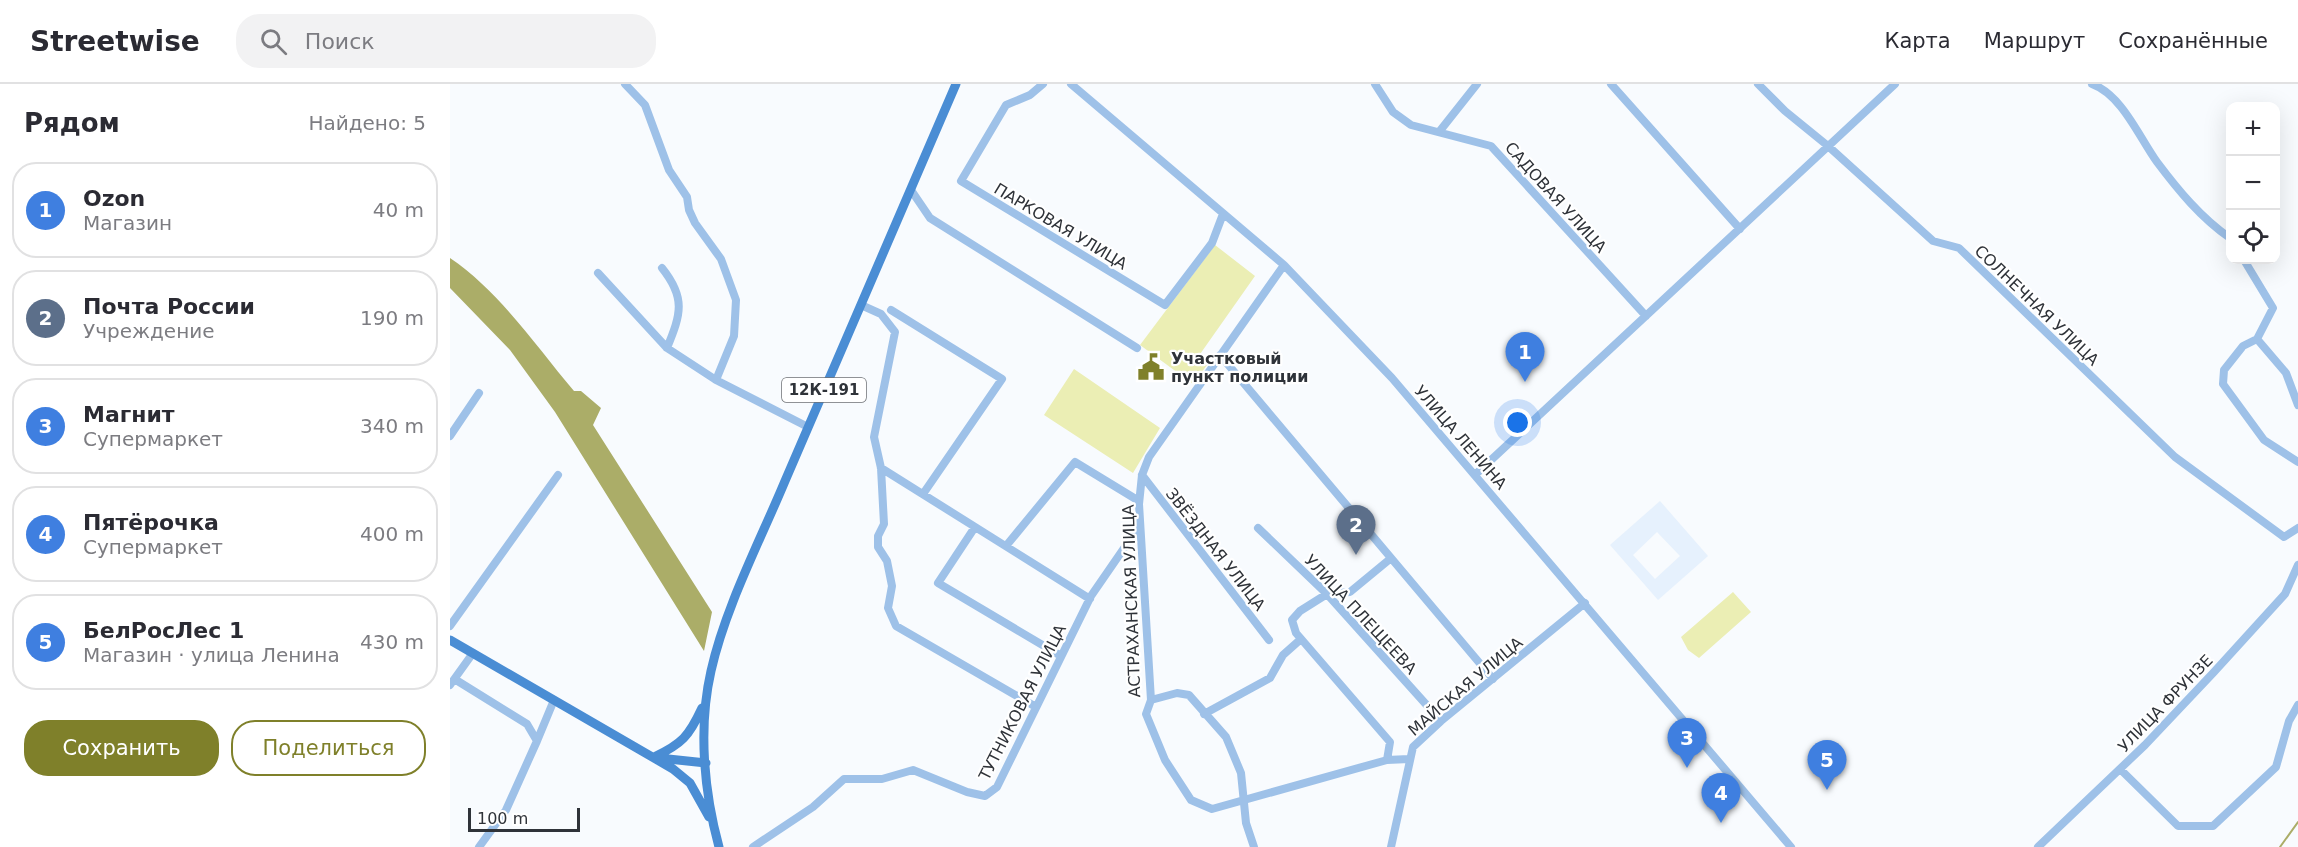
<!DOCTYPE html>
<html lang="ru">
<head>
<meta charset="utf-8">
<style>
	:root { --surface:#fff; --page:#f2f2f3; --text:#2b2b33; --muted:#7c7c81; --line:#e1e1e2; --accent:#7f802a }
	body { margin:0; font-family:"DejaVu Sans",sans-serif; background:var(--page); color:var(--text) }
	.controls { position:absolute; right:18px; top:18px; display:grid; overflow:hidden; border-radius:12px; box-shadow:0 6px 24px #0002 }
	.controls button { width:54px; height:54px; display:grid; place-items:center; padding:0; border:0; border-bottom:2px solid var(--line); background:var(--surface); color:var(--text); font:30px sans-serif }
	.scale { position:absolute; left:18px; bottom:15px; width:112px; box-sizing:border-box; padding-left:6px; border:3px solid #2f3339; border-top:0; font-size:16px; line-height:21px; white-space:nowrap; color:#2f3339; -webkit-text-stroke:4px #fff; paint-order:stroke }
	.you { position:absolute; left:1068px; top:339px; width:21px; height:21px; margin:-15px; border:4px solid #fff; border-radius:50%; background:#1a73e8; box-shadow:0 0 0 9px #1a73e833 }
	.badge { display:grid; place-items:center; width:39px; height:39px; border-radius:50%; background:var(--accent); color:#fff; font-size:20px; font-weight:700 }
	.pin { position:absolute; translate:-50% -50px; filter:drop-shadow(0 2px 3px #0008) }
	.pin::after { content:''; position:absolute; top:32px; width:21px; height:18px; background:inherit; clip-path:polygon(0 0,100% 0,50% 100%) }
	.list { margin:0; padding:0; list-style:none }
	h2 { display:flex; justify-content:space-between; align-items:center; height:78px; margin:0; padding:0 24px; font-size:26px }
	h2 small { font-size:20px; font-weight:400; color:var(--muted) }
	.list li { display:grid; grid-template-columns:39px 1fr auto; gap:18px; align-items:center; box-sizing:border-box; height:96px; margin:0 12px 12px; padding:0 12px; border:2px solid var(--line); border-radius:24px }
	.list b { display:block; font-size:22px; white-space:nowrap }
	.list p { margin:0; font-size:20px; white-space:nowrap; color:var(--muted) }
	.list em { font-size:20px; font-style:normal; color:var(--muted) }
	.actions { display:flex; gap:12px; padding:18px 24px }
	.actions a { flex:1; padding:14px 0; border:2px solid var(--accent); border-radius:24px; text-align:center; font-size:21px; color:var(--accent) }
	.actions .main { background:var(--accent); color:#fff }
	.icon { flex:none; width:33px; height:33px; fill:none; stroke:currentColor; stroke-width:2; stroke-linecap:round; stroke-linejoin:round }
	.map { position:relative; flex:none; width:1848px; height:763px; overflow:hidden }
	header { display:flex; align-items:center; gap:36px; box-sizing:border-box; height:84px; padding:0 30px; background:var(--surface); border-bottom:2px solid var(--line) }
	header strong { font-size:28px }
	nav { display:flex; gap:33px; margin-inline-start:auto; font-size:21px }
	.search { width:420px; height:54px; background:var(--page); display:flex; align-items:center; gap:15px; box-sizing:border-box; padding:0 21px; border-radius:24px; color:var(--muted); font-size:22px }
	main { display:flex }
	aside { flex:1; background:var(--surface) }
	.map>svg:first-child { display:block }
</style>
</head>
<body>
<header>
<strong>Streetwise</strong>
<div class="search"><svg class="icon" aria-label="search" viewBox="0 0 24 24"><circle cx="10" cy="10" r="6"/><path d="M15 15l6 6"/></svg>Поиск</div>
<nav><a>Карта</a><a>Маршрут</a><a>Сохранённые</a></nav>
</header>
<main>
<aside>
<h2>Рядом<small>Найдено: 5</small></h2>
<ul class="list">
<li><span class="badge" style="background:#3f7fe0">1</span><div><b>Ozon</b><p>Магазин</p></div><em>40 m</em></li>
<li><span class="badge" style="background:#5c6f8a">2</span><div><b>Почта России</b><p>Учреждение</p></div><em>190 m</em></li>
<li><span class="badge" style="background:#3f7fe0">3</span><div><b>Магнит</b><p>Супермаркет</p></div><em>340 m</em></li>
<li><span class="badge" style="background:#3f7fe0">4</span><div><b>Пятёрочка</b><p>Супермаркет</p></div><em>400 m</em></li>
<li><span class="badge" style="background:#3f7fe0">5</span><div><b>БелРосЛес 1</b><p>Магазин · улица Ленина</p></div><em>430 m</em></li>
</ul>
<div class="actions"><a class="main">Сохранить</a><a>Поделиться</a></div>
</aside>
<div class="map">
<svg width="1848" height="763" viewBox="0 0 1848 763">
	<rect width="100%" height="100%" fill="#f8fbfe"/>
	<path fill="#e6f1fd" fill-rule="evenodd" d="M1210,417L1258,472L1208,516L1160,461ZM1207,448L1230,472L1205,495L1183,471Z"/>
	<path fill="#ebeeb4" d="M765,161L805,192L748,273L757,281L743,300L690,261Z
		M624,285L710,344L683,389L594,331Z
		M1283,508L1301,528L1249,574L1238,566L1231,553Z"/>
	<path fill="#abad68" d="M0,174C50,208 86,262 124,307H131L151,324L143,341L262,528L254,567L105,328L60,266L0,204Z"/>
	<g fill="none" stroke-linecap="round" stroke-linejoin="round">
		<path stroke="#abad68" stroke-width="2" d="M1830,763L1848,738"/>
		<path stroke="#9ec1e8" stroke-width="8" d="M175,0L195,21L219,86L237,113L239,126L245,139L271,175L286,216L284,252L266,296
			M593,0L580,11L556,21L511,97L715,221L762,159L773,130
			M621,0L834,181L942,294L1341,763
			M925,0L943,28L961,41L1041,62L1196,232
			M1161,0L1290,145
			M1308,0L1335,27L1378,62L1483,157L1509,164L1725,373L1834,453L1848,444
			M1642,0C1672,11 1689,53 1707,78C1728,106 1751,134 1780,154
			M989,48L1027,0
			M461,106L480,134L687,264
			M1794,176L1823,224L1807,255
			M834,181L699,373L692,391L689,420L701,616L696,630L715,676L741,716L762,725L937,676L959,675
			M212,184C236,214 231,230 217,264
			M148,189L217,264L266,296L358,343
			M411,221L431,230L445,248L424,353L431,384L434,440L428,452V463L437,477L442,502L438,524L446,542L586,623
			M441,226L552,295L473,410
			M770,271L1043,595
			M1848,321L1836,289L1807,255L1793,262L1774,286L1773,300L1814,356L1848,378
			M0,352L29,309
			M431,384L640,515
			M1026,390L1445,0
			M692,391L819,556
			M525,443L488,499L611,572
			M808,444L877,510L991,637
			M556,462L625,378L689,417
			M0,542L108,391
			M6,596L77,640L87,657L56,726L29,763
			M0,601L23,569
			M701,616L727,609L739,611L776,653L791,689L796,739L804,763
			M754,630L820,594L833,571L851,555
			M87,657L104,616
			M937,676L940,658L846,549L842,536L850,527L877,510L900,508L940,475
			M1670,685L1728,742H1763L1826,683L1839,637L1848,621
			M303,763L363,723L394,695H432L463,686L517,708L535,712L547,703L641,512L690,441
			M941,763L963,663L991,637L1135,519
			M1588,763L1695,661L1764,588L1835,510L1848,481"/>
		<path stroke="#4a8dd4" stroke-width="9" d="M0,556L223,685L240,699L259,733
			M204,673C232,660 239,652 252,624
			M209,674L256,679
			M269,763C254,708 248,644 261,587C275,524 310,457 335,397C391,264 449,132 506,0"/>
	</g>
	<defs>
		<symbol id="civic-bare" viewBox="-9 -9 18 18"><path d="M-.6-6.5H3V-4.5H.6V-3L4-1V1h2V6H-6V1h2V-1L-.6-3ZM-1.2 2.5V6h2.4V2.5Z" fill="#7f802a" stroke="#fff" stroke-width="2.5" paint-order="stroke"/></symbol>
	</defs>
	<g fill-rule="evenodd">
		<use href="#civic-bare" x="682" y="264" width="38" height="38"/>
	</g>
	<g text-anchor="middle" stroke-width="4.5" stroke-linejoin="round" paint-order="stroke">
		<rect fill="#fff" stroke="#6d7074" stroke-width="1.5" x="332" y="294" width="84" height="24" rx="4.5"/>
		<g font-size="15" font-weight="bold" fill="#2f3339">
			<text x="374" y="311">12К-191</text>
		</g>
		<g font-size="16" fill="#2f3339" stroke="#fff">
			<text transform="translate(1106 113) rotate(48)" y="6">САДОВАЯ УЛИЦА</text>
			<text transform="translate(611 142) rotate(31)" y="6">ПАРКОВАЯ УЛИЦА</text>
			<text transform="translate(1587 221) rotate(44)" y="6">СОЛНЕЧНАЯ УЛИЦА</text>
			<text transform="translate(1011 353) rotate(49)" y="6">УЛИЦА ЛЕНИНА</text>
			<text transform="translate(766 465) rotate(52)" y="6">ЗВЁЗДНАЯ УЛИЦА</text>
			<text transform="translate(681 517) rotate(-92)" y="6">АСТРАХАНСКАЯ УЛИЦА</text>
			<text transform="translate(911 530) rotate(47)" y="6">УЛИЦА ПЛЕЩЕЕВА</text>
			<text transform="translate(1015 602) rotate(-40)" y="6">МАЙСКАЯ УЛИЦА</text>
			<text transform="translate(572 618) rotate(-63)" y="6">ТУТНИКОВАЯ УЛИЦА</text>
			<text transform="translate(1715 619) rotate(-46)" y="6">УЛИЦА ФРУНЗЕ</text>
		</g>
		<g font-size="16" font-weight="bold" fill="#2f3339" stroke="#fff" text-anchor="start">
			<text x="721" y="280">Участковый<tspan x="721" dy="18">пункт полиции</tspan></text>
		</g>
	</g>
</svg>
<div class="controls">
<button>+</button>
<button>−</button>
<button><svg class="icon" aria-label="locate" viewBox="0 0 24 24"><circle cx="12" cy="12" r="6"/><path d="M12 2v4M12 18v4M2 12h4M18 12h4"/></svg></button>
</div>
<div class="scale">100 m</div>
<div class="you"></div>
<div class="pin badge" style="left:1075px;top:298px;background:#3f7fe0">1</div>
<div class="pin badge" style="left:906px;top:471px;background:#5c6f8a">2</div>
<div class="pin badge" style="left:1237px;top:684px;background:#3f7fe0">3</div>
<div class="pin badge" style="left:1271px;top:739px;background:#3f7fe0">4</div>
<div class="pin badge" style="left:1377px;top:706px;background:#3f7fe0">5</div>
</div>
</main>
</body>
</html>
